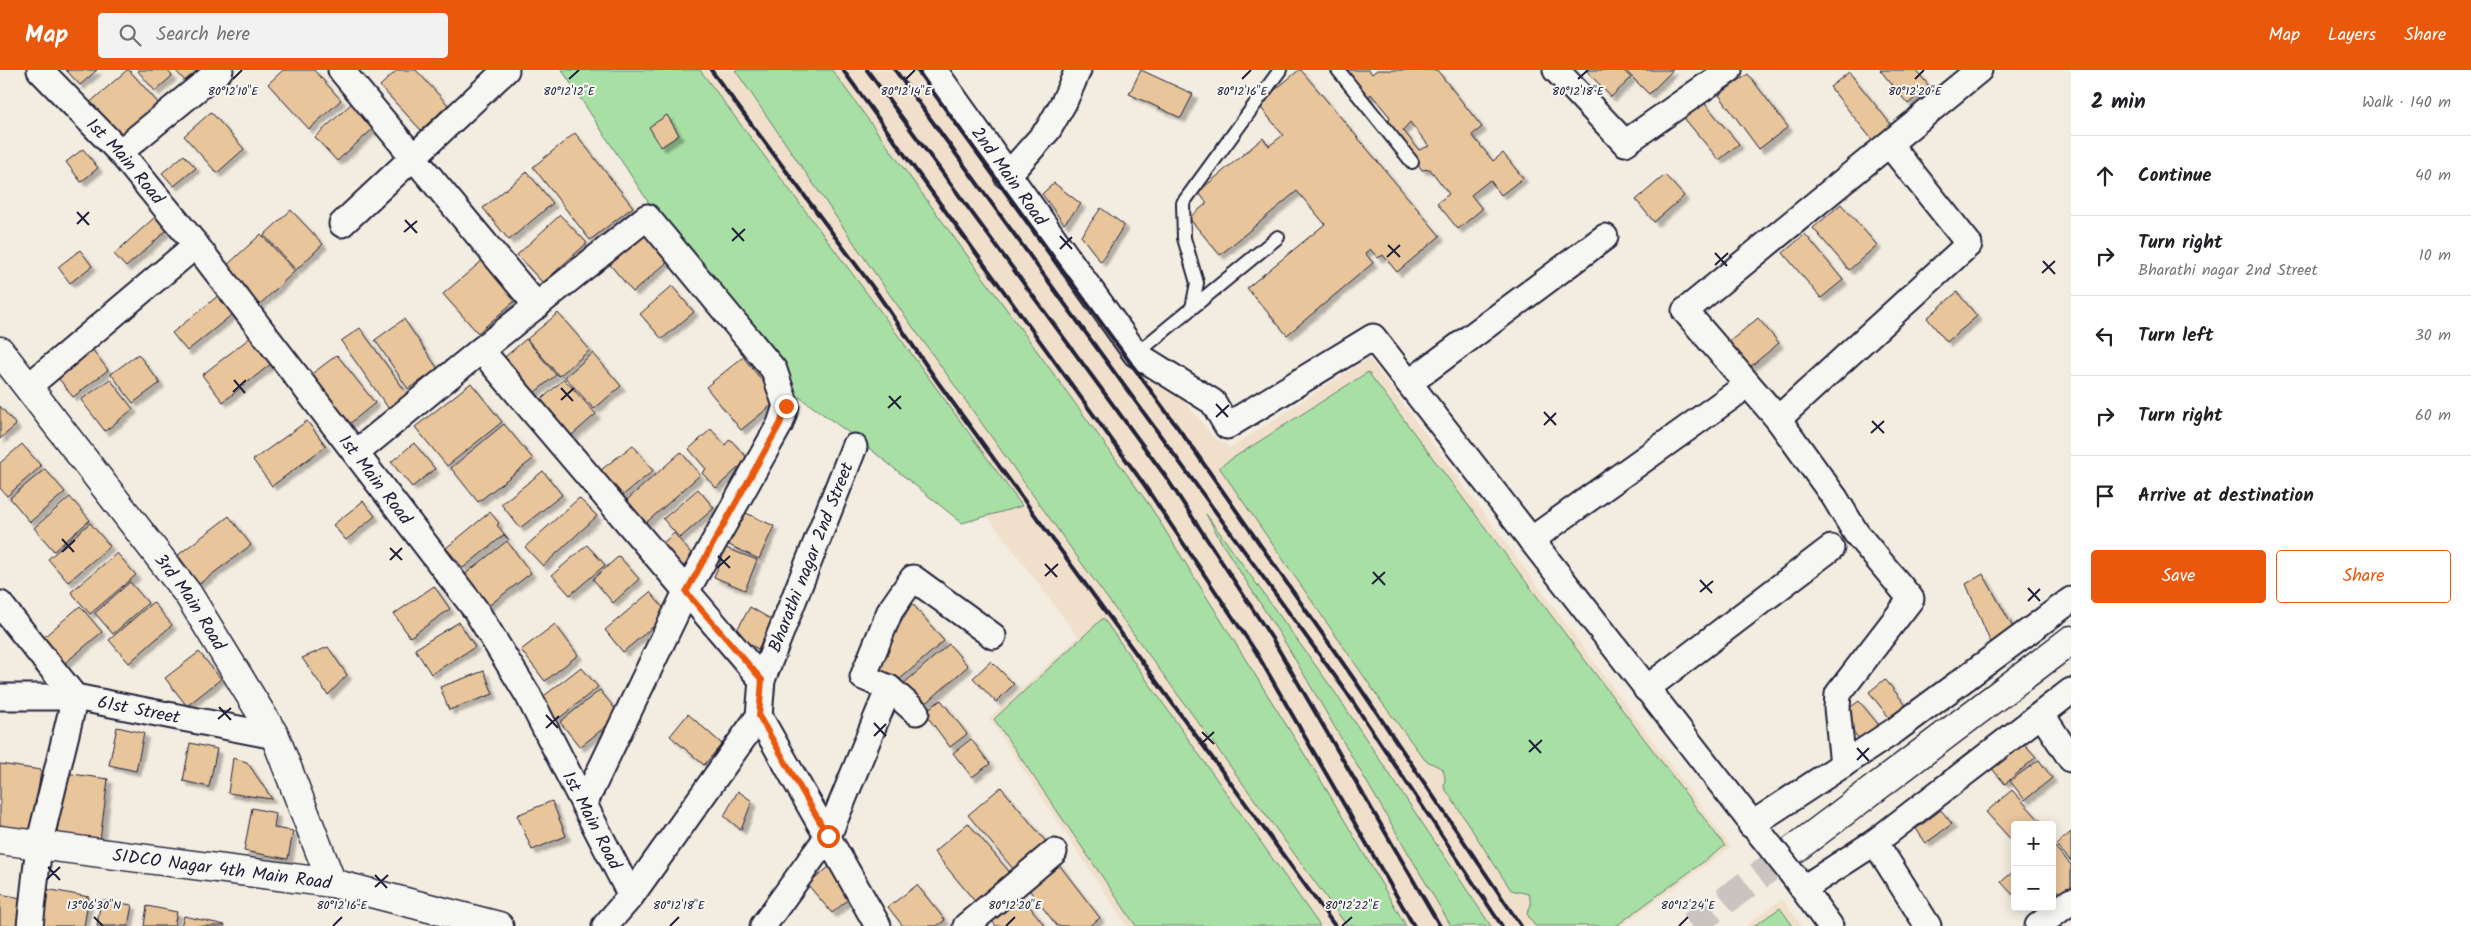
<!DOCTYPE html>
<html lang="en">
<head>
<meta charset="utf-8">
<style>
	:root { --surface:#fff; --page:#f2f2f2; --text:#202124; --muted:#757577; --line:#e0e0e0; --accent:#ea580c }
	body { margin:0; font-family:Kalam,sans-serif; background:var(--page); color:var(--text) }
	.controls { position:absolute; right:15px; bottom:15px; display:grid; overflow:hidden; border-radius:5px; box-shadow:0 2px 12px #0003 }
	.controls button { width:45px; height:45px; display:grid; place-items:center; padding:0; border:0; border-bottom:1px solid var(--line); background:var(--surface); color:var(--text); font:25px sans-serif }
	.stop { position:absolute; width:15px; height:15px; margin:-11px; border:4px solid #ea580c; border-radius:50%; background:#fff }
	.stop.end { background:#ea580c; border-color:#fff; box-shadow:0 1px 5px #0008 }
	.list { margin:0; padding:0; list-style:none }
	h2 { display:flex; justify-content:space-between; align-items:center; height:65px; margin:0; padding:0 20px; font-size:21px }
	h2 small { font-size:16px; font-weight:400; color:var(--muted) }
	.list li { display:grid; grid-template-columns:32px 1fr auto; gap:15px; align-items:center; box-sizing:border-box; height:80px; padding:0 20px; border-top:1px solid var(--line) }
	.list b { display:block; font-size:19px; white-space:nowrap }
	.list p { margin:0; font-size:16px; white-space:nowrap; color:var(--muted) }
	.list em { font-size:16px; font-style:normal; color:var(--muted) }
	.actions { display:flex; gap:10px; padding:15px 20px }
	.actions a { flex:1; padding:11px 0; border:1px solid var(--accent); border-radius:5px; text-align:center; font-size:18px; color:var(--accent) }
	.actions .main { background:var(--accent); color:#fff }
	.icon { flex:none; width:28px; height:28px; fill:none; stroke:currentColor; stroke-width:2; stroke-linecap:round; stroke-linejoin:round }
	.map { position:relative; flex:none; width:2071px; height:856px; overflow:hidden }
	header { display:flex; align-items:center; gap:30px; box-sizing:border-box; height:70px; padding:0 25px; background:var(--accent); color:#fff }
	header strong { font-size:24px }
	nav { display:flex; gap:28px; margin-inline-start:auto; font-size:18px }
	.search { width:350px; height:45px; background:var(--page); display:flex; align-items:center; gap:12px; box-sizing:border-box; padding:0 18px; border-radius:5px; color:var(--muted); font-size:19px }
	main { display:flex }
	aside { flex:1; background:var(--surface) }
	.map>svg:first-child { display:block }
</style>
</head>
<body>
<header>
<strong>Map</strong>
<div class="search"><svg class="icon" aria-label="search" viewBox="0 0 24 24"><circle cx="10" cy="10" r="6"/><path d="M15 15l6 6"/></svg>Search here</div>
<nav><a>Map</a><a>Layers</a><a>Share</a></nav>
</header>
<main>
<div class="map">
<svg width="2071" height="856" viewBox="0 0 2071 856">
	<defs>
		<filter id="shadow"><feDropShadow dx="4.5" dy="4.5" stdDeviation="1" flood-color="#0004"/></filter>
	</defs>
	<rect width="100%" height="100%" fill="#f3ece0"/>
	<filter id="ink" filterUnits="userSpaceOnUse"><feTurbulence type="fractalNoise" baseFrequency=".02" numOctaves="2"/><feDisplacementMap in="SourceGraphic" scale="10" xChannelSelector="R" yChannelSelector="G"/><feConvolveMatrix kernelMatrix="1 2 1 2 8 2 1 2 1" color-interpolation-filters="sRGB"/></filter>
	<g filter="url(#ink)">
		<path fill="#f0e0cb" d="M562,0H940L1152,291L1212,365L1230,378L1369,288L1731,777L1621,856H1127L989,648L1078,567L971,424L809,323Z
			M1782,829L1802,856H1745Z"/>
		<path fill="#a7dfa4" stroke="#648070" d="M562,0H700L881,242L1022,436L962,453L859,370L792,322L660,150Z
			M735,0H832L1150,436L1328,722L1406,856H1347L1083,495L885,218Z
			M1368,302L1725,776L1616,856H1535L1527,844L1531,835L1529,824L1511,820L1444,717L1445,708L1443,699L1425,690L1383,634L1219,397Z
			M1206,444L1334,621L1491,856H1451L1286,574L1223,475Z
			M1103,548L1320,856H1136L994,649Z
			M1780,838L1793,856H1754Z"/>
		<path fill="#e8c59a" stroke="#22223b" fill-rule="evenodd" filter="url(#shadow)" d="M66,0H97L80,15Z
			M127,0H129L160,35L119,71L87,35Z
			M137,0H167L172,6L155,21Z
			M175,0H200L186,12Z
			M283,0H314L341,30L309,59L268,14Z
			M397,0H416L448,35L421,60L380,16Z
			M1141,0L1193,24L1181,48L1129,24Z
			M1299,0H1301L1440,166L1397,202L1383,185L1378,188L1370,179L1365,183L1373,193L1287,265L1247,218L1325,154L1297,121L1220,185L1189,148L1207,133L1198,122L1263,68L1269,76L1283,65L1258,34Z
			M1346,0H1369L1372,4L1377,0H1437L1482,57L1472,65L1493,91L1503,83L1523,108L1501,125L1490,110L1471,125L1482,139L1458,159L1437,133L1449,124L1430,99L1422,100L1389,53L1390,47L1371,24L1367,29ZM1410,52L1429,76L1419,80L1403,60Z
			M1586,0H1623L1631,8L1611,27Z
			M1625,0H1673L1649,24Z
			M1880,0H1916L1929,16L1908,34Z
			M1849,2L1893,57L1874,72L1830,17Z
			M1748,4L1788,57L1759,79L1719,25Z
			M1700,28L1739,74L1719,90L1680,43Z
			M352,33L375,57L337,91L315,67Z
			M211,42L244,79L217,103L184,66Z
			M667,45L679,65L661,77L649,57Z
			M575,63L633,137L590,170L533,97Z
			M83,79L98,98L81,112L66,92Z
			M184,85L196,98L174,116L162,103Z
			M527,102L553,133L509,170L483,138Z
			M1665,105L1684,126L1654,152L1636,130Z
			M1054,113L1081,134L1064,154L1042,124Z
			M1841,134L1877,175L1849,200L1813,158Z
			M1101,138L1124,155L1101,192L1081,166Z
			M291,140L323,174L296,200L264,165Z
			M560,145L587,173L543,213L517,185Z
			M155,147L167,160L126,197L114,184Z
			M644,156L672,188L633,222L606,190Z
			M261,164L295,201L259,235L224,198Z
			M1805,164L1843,210L1821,228L1783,183Z
			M80,180L92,196L70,213L58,197Z
			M483,190L517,229L478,263L443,224Z
			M672,216L694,242L662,269L640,244Z
			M1957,222L1977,246L1947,272L1927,248Z
			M219,225L234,243L187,281L172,263Z
			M558,243L590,280L559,306L527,269Z
			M1758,248L1779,273L1745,301L1724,276Z
			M404,249L438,299L408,319L375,270Z
			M360,258L408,325L389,339L341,271Z
			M251,267L272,293L223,332L202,305Z
			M526,269L556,305L529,327L499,292Z
			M88,274L108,300L73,327L53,301Z
			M593,283L621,316L594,339L565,307Z
			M138,284L160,313L133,333L111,304Z
			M337,285L375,333L348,355L309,306Z
			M743,287L778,330L741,360L706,317Z
			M110,309L133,339L105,361L81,330Z
			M564,309L596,344L565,371L534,336Z
			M471,313L502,352L447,396L415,357Z
			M0,336L16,355L0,369Z
			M307,351L326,376L272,416L253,390Z
			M504,354L533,389L478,432L451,398Z
			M711,359L725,375L730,369L748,389L716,418L702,403L706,399L689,379Z
			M414,373L435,399L412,417L391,392Z
			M22,374L41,396L7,426L0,418V393Z
			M633,375L653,401L618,429L597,403Z
			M681,382L700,405L639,459L619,437Z
			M45,399L65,422L30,452L10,428Z
			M543,401L562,425L520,458L501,434Z
			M698,419L714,438L680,468L663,449Z
			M70,427L90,450L54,481L34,458Z
			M579,428L597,446L543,496L525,477Z
			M363,431L375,446L346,470L333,455Z
			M490,442L499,453L497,455L509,470L504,465L463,498L446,478Z
			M744,442L774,456L759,489L729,475Z
			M229,446L251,475L199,514L178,485Z
			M90,453L110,476L68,512L48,489Z
			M674,463L694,487L680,499L660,476Z
			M507,471L531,503L483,540L459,509Z
			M587,475L605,495L570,525L552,505Z
			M726,478L757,490L745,520L714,507Z
			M117,483L136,505L90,544L71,522Z
			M619,486L639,509L613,533L593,509Z
			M1983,504L2015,561L1992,576L1966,514Z
			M130,512L148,533L113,564L95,543Z
			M434,516L450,539L410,567L394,544Z
			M650,522L668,544L623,582L605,560Z
			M153,532L172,555L129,593L109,570Z
			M912,533L944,571L892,616L877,595Z
			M80,536L102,562L59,598L37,573Z
			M750,537L774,551L758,579L734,565Z
			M459,552L475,577L431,604L415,579Z
			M555,554L578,585L545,611L521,580Z
			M949,574L968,596L922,637L902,615Z
			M328,577L347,605L328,625L302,588Z
			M199,582L221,609L187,636L165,608Z
			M991,591L1014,614L996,632L973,608Z
			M581,597L598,617L557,650L540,629Z
			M484,601L493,624L449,640L440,617Z
			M1885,609L1908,638L1891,650L1869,622Z
			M600,620L620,645L580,677L560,652Z
			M941,630L967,664L950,677L924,642Z
			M1859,631L1883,660L1864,675L1840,645Z
			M688,644L722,674L704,695L670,666Z
			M117,657L144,663L136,701L109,695Z
			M2019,668L2036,687L2005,714L1989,695Z
			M971,669L990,694L972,707L953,683Z
			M190,673L217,679L209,717L183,711Z
			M233,688L247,692L272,729L228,723Z
			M2039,690L2052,708L2025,730L2010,711Z
			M0,694L41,700L32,763L0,759Z
			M65,703L108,709L100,770L57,764Z
			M1001,717L1052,779L1019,806L968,745Z
			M2012,720L2042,753L2015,755V774L1986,742Z
			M738,721L752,731L741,760L724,746Z
			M552,731L566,766L532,780L517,745Z
			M252,738L276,743L274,758L293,761L288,789L244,781Z
			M1941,740L1952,754L1926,773L1916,759Z
			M968,753L1013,806L978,835L934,782Z
			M2071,762V791L2056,775Z
			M2052,774L2071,795V817L2062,825L2052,814Z
			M1054,788L1100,848L1089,856H1057L1023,812Z
			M831,795L855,824L832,843L808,815Z
			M2015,800V827L2001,812Z
			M917,815L945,850L937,856H903L888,837Z
			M46,819L89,827L84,856H40Z
			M0,824L21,828L16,856H0Z
			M1023,828L1045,856H996L992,851Z
			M101,830L132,835L128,856H97Z
			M147,836L177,842L174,856H144Z
			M184,846L225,855V856H181Z"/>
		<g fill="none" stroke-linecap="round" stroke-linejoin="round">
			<path stroke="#c9c4bf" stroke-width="28" stroke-dasharray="28 14" stroke-linecap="butt" d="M1691,856L1788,784"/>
			<defs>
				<path id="service" d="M1338,0L1412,92
					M1192,238L1197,213L1184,168L1183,133L1280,0
					M1136,284L1278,167"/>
				<g id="minor">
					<path id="s1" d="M40,0L120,82L196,175L475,539L528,625L631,826L605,856"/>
					<path d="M341,0L537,236"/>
					<path id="s2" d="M934,0L1136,284L1213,332L1227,356L1373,267L1762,766"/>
					<path d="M1556,0L1625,73L1729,0"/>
					<path d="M120,82L220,0"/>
					<path d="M1007,106L1048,60L1064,32L1078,0"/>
					<path d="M342,154L506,0"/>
					<path d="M481,280L647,147L774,300L786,336L780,354L686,522L584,734"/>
					<path d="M1409,313L1605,167"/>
					<path d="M29,316L196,175"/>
					<path d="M1778,349L1969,174L1889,74"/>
					<path d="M356,383L481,280L762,610"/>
					<path d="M1531,470L1735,324"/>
					<path d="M0,534L75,627L39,775L30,856"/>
					<path d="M1646,619L1831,478"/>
					<path id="s3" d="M0,627H75L275,666"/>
					<path d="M916,642L889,618L863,607L890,541L913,508L993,566"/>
					<path d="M2042,645L2071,689"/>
					<path d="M759,646L878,856"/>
					<path d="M1843,695L1837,638L1838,624L1911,529L1856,463L1835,428L1778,349L1685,241L1979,0"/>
					<path d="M1751,755L1894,661L2071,530"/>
					<path d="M1875,772L1928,856"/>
					<path d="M1793,805L1830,856"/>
					<path d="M1804,818L1875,772L2071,621"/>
					<path id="s4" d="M631,826L759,646L762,610L854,377"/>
					<path d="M763,856L828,766L889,618"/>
					<path d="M966,856L1054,782"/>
					<path d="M2038,856L2071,831"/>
				</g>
				<g id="tertiary">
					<path id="s5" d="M0,281L188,524L275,666L332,813"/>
					<path id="s6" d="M0,770L332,813L499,856"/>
					<path d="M1788,784L2071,570"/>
				</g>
			</defs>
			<use href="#service" stroke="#22223b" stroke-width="16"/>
			<use href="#minor" stroke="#22223b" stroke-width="29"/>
			<use href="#tertiary" stroke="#22223b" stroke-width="31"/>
			<use href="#service" stroke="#f6f6f2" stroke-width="12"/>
			<use href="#minor" stroke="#f6f6f2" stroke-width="25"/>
			<use href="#tertiary" stroke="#f6f6f2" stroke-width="28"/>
			<path stroke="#22223b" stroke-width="4" d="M711,0L877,223L937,311L1335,856
				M843,0L1143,413L1256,582L1414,856
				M867,0L1166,407L1273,570L1440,856
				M895,0L1345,620L1502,856
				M917,0L1194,380L1356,612L1521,856"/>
			<defs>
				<path id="minor-bridge" d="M1762,766L1793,805"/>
			</defs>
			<use href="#minor-bridge" stroke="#22223b" stroke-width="29" stroke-linecap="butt"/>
			<use href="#minor-bridge" stroke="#f6f6f2" stroke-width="25"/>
		</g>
	</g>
	<g fill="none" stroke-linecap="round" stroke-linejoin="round" filter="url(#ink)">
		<path stroke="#ea580c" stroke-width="6" d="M786,336L780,354L686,522L762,610L759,646L828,766"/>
	</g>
	<path fill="none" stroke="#22223b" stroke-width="2" d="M233,9L242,0M569,9L579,0M906,9L915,0M1242,9L1251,0M1578,9L1588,0M1915,9L1924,0M77,142L89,155M405,150L417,163M77,154L89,142M732,158L744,171M404,162L417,151M1060,166L1072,179M732,171L745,159M1388,175L1400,187M1060,179L1072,167M1715,183L1727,196M1387,187L1400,175M2043,191L2055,204M1715,195L1728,183M2042,203L2055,191M234,310L245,323M561,318L573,331M233,322L246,310M889,326L901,339M561,330L574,318M1216,334L1228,347M888,338L901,326M1544,342L1556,355M1216,347L1229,335M1872,351L1884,363M1544,355L1556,343M1871,363L1884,351M62,469L74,482M390,478L402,490M62,482L75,470M718,486L730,498M390,490L402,478M1045,494L1057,507M717,498L730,486M1373,502L1385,515M1045,506L1058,494M1700,510L1712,523M1372,514L1385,502M2028,518L2040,531M1700,522L1713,511M2028,531L2040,519M219,637L231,650M546,645L558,658M218,649L231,638M874,653L886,666M546,658L559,646M1202,662L1214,674M874,666L886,654M1529,670L1541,683M1201,674L1214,662M1857,678L1869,691M1529,682L1542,670M1857,690L1869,678M48,797L60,810M375,805L387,818M47,809L60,797M375,817L388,805M94,847L103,856M333,856L342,847M670,856L679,847M1006,856L1015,847M1342,856L1352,847M1679,856L1688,847"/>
	<g text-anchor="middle" stroke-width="4" stroke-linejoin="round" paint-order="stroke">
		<g font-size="18" fill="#22223b" stroke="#f6f6f2">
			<text dy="6" stroke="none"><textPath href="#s1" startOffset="125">1st Main Road</textPath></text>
			<text dy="6" stroke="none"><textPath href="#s2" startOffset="130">2nd Main Road</textPath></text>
			<text dy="6" stroke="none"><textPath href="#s1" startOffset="530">1st Main Road</textPath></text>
			<text dy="6" stroke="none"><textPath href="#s4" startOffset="389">Bharathi nagar 2nd Street</textPath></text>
			<text dy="6" stroke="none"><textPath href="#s5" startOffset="315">3rd Main Road</textPath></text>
			<text dy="6" stroke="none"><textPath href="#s3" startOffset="140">61st Street</textPath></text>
			<text dy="6" stroke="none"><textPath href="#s1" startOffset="935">1st Main Road</textPath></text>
			<text dy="6" stroke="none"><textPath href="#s6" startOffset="224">SIDCO Nagar 4th Main Road</textPath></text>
		</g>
	</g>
	<g font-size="12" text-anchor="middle" fill="#22223b" stroke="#f6f6f2" stroke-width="4" stroke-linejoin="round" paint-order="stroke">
		<text x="233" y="25">80°12'10"E</text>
		<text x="569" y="25">80°12'12"E</text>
		<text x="906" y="25">80°12'14"E</text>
		<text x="1242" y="25">80°12'16"E</text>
		<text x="1578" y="25">80°12'18"E</text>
		<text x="1915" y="25">80°12'20"E</text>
		<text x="94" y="839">13°06'30"N</text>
		<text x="342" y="839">80°12'16"E</text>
		<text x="679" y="839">80°12'18"E</text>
		<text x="1015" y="839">80°12'20"E</text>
		<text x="1352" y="839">80°12'22"E</text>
		<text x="1688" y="839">80°12'24"E</text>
	</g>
</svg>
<div class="controls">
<button>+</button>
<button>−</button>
</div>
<div class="stop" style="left:828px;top:766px"></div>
<div class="stop end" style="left:786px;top:336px"></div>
</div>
<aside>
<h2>2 min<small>Walk · 140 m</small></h2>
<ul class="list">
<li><svg class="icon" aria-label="ahead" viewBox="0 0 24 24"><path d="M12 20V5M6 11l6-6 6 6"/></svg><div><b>Continue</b></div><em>40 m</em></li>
<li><svg class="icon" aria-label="right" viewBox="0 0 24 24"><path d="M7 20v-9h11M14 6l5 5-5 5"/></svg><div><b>Turn right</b><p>Bharathi nagar 2nd Street</p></div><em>10 m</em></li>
<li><svg class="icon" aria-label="left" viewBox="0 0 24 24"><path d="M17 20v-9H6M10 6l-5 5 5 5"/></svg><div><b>Turn left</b></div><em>30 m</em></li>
<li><svg class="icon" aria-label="right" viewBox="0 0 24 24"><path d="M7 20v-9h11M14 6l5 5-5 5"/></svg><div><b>Turn right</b></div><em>60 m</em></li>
<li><svg class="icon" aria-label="arrive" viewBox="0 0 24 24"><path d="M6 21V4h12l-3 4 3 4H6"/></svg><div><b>Arrive at destination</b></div></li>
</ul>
<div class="actions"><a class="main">Save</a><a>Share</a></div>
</aside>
</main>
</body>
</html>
